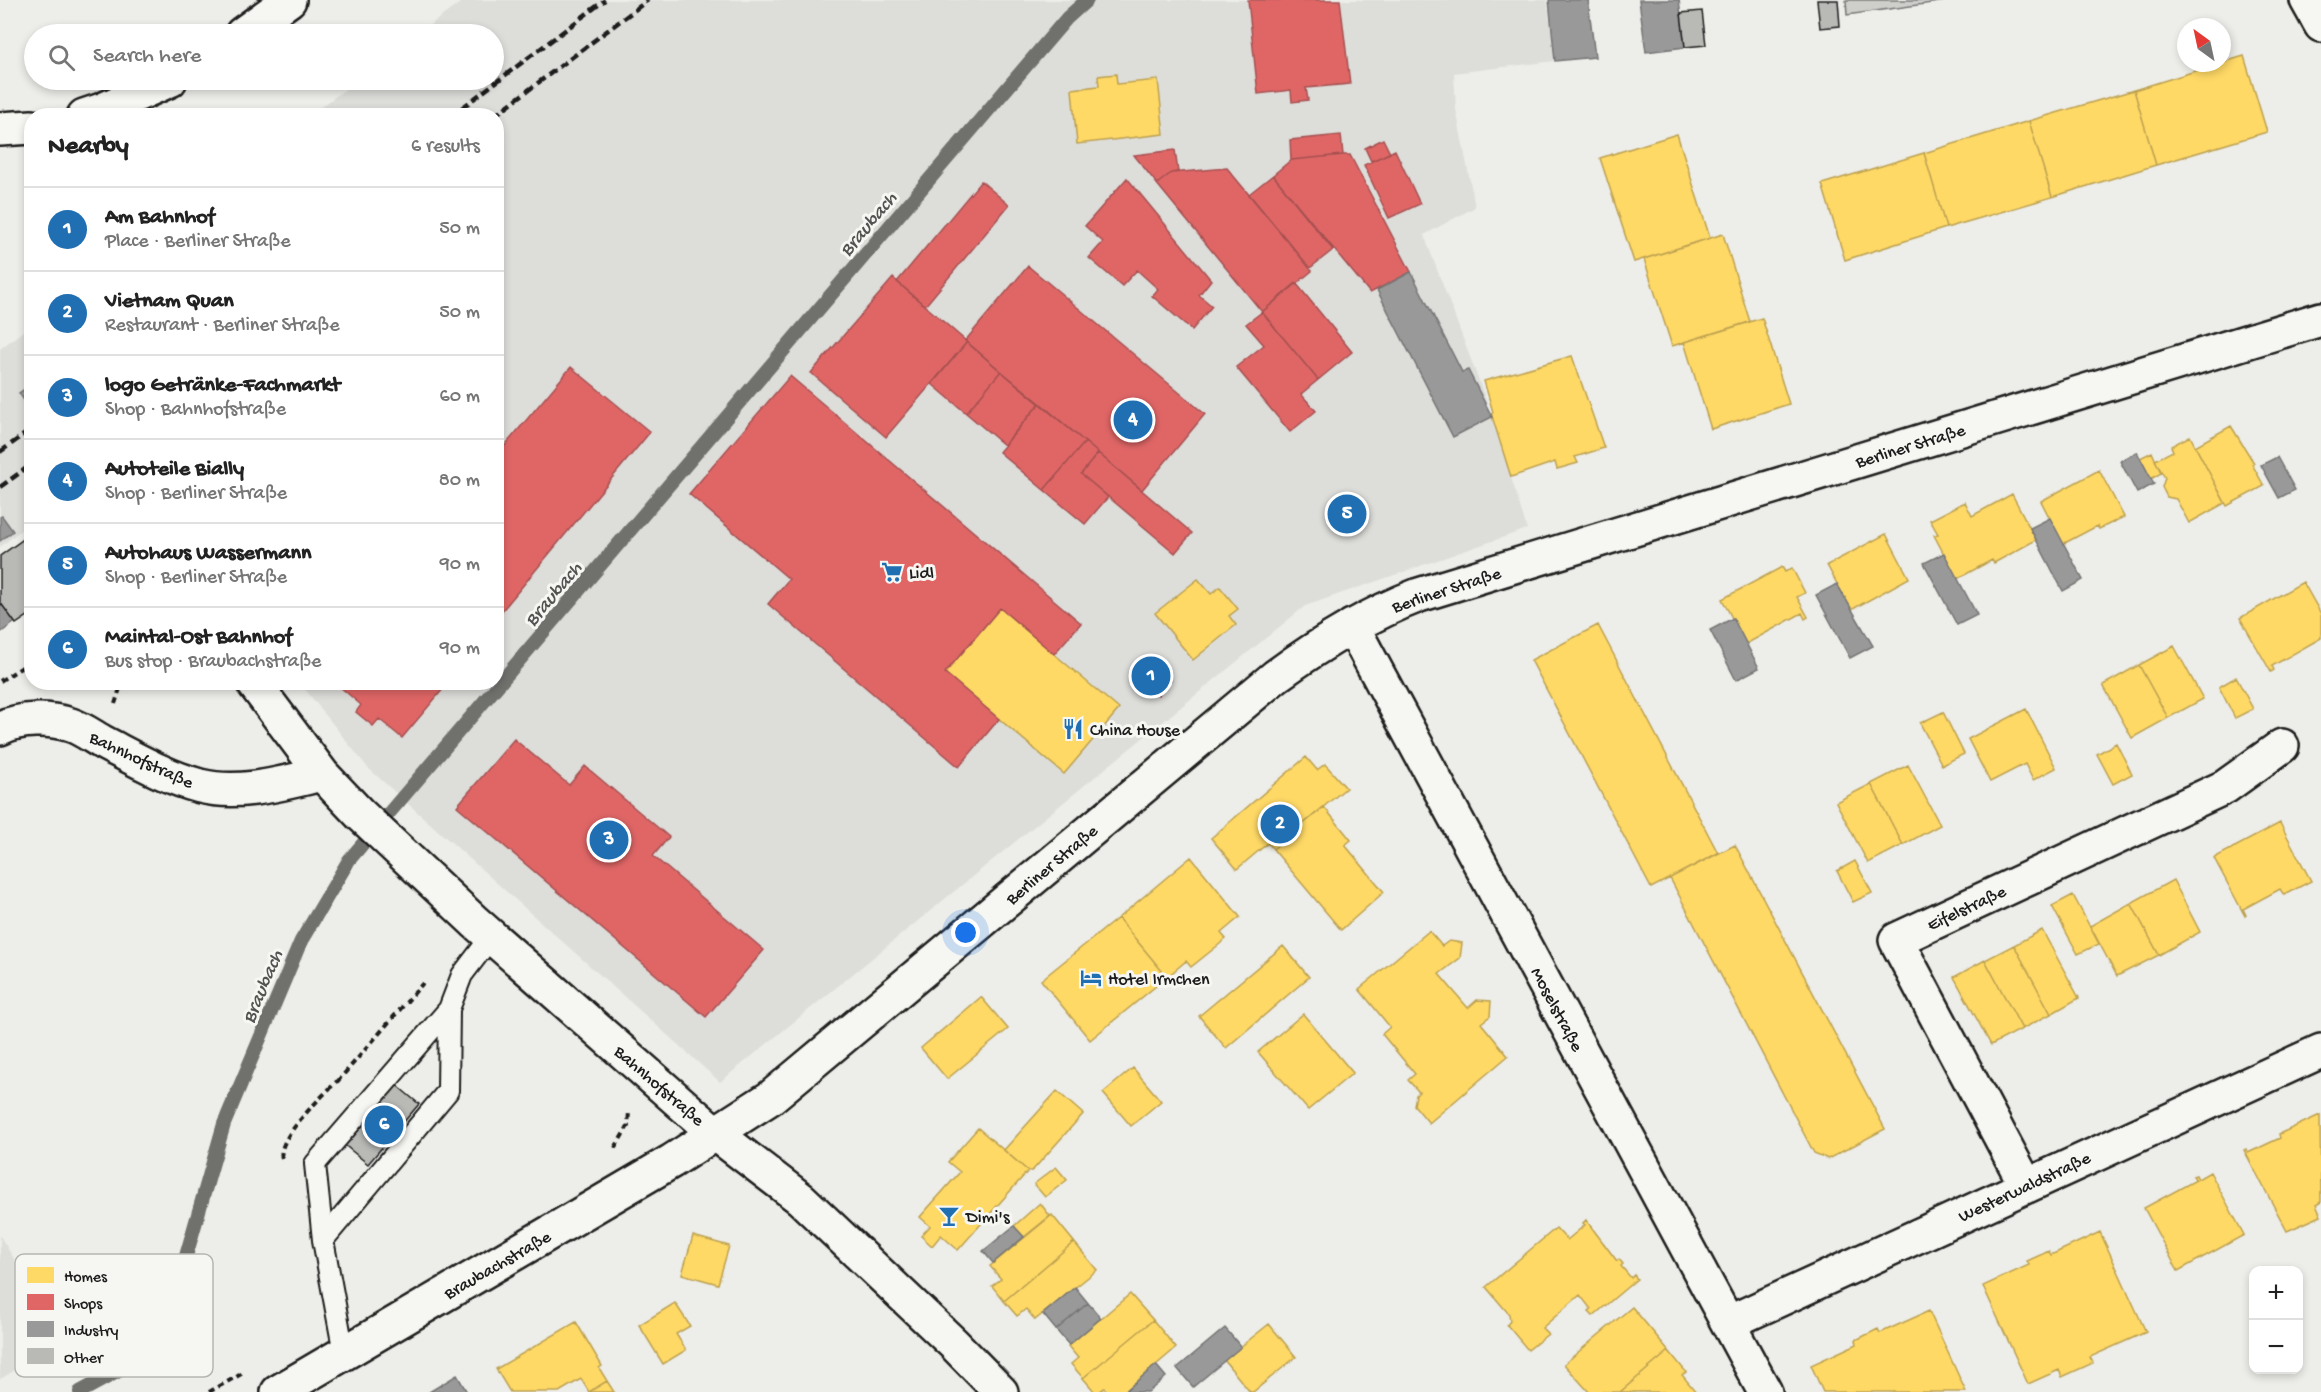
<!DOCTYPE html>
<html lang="en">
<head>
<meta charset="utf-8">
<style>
	:root { --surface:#fff; --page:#f6f6f6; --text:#222; --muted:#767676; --line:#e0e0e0; --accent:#1f6fb2 }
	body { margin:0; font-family:"Gochi Hand",sans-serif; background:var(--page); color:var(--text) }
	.controls { position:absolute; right:18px; bottom:18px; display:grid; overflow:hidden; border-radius:12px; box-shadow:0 3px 9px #0003 }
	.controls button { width:54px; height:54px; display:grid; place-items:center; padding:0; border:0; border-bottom:2px solid var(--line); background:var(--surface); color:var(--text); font:30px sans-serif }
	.compass { position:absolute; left:2177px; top:18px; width:54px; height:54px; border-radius:50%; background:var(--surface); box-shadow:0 3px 9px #0003; rotate:327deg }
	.you { position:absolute; left:966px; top:933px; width:21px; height:21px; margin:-15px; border:4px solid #fff; border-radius:50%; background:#1a73e8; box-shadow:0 0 0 9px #1a73e833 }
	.badge { display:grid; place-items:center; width:39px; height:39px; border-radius:50%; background:var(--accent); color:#fff; font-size:20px; font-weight:700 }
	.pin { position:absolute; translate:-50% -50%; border:3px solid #fff; box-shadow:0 2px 6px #0006 }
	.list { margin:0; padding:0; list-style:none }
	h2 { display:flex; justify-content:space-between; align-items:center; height:78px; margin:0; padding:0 24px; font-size:26px }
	h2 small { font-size:20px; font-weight:400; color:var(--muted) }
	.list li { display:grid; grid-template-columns:39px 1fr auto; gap:18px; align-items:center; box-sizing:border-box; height:84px; padding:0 24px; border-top:2px solid var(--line) }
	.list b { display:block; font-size:22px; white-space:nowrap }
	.list p { margin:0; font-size:20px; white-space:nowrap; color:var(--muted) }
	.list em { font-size:20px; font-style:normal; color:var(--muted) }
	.icon { flex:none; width:33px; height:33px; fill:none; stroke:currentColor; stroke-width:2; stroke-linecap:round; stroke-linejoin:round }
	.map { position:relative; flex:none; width:2321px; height:1392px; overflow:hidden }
	.search { position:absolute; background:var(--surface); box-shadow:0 3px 9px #0003; left:24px; top:24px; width:480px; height:66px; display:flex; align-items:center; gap:15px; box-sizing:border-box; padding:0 21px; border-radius:33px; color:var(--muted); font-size:22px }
	.panel { position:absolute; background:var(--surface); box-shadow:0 3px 9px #0003; left:24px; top:108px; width:480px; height:582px; border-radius:24px }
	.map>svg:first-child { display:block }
</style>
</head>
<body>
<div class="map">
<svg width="2321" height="1392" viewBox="0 0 2321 1392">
	<rect width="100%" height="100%" fill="#edede9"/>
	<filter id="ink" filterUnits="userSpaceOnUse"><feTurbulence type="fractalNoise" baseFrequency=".0167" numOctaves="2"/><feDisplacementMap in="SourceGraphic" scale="12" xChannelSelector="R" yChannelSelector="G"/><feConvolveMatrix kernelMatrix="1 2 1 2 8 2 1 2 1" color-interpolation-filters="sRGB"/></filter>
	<g filter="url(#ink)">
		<path fill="#ddddda" d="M464,0H1547L1555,61L1454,73L1456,109L1475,207L1424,235L1491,413L1527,529L1305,606L720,1082L368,768L300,683L496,682V116L310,115L358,80H494V34H418Z
			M31,325V522L0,547V349Z
			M0,1236L65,1341L0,1379Z"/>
		<path fill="#cececb" stroke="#757574" stroke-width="1.5" d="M1846,0H1953L1847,15Z"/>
		<path fill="#ffd966" stroke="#bba050" stroke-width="1.5" d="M2244,56L2267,132L2156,165L2134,90Z
			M1116,74L1117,84L1158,80L1164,134L1077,144L1072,89L1099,86L1098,76Z
			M2134,90L2156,165L2052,197L2029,121Z
			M2029,121L2052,197L1946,228L1924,153Z
			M1677,134L1710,238L1634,262L1600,158Z
			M1924,153L1946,228L1845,260L1822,184Z
			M1723,234L1750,322L1672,346L1644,259Z
			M1762,318L1789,404L1711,429L1684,342Z
			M1572,356L1604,448L1575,457L1578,463L1557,469L1555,462L1511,477L1491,413L1493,412L1484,381Z
			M2231,426L2254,463L2252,464L2264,486L2227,506L2195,446Z
			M2190,436L2225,503L2189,523L2176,499L2167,497L2162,487L2165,478L2155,460L2173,451L2171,446Z
			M2152,452L2161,473L2151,479L2140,458Z
			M2099,470L2124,517L2099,529L2097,526L2063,544L2041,501Z
			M2012,494L2036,540L1994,563L1992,560L1957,579L1934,535L1938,534L1930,520L1965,502L1972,516Z
			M1886,534L1909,578L1851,610L1827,565Z
			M1782,567L1785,572L1792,568L1805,593L1797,597L1808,617L1805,619L1802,613L1746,644L1722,599Z
			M1198,579L1211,594L1220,587L1238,609L1229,616L1236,625L1193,660L1155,613Z
			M2303,582L2321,614V638L2272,666L2274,670L2271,672L2240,618Z
			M1000,608L1119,709L1064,774L945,673Z
			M1598,625L1718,853L1651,888L1531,660Z
			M2174,646L2203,699L2168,718L2139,665Z
			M2139,665L2168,718L2132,738L2103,685Z
			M2236,677L2253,709L2235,718L2219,687Z
			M2026,709L2056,768L2033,780L2025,764L1990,782L1968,739Z
			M1943,712L1964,754L1942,765L1920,723Z
			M2116,743L2132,774L2113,784L2097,754Z
			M1306,757L1317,770L1325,764L1346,788L1273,849L1268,843L1237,869L1211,838Z
			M1908,765L1940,825L1903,845L1871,784Z
			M1871,784L1903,845L1868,863L1836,802Z
			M1324,807L1351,840L1345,845L1384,892L1341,930L1273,849Z
			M2280,823L2311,881L2284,895L2280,889L2243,909L2246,915L2245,916L2214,858Z
			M1735,845L1885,1129L1828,1159L1814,1153L1670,878Z
			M1191,857L1240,917L1221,933L1226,939L1191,967L1186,961L1167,977L1118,918Z
			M1855,861L1872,893L1853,902L1837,871Z
			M2173,880L2200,932L2159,955L2131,903Z
			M2073,895L2099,944L2078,954L2052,906Z
			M2131,903L2159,955L2117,976L2090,926Z
			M1118,918L1167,977L1090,1040L1041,980Z
			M2042,930L2079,998L2051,1014L2014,945Z
			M1429,931L1442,946L1449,941L1462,943L1460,958L1439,974L1468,1008L1477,1000L1491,1001L1490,1016L1481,1023L1508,1056L1429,1123L1414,1105L1416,1095L1419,1092L1408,1080L1415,1074L1382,1034L1390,1027L1359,989Z
			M2014,945L2051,1014L2022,1029L1985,960Z
			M1283,946L1309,977L1226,1048L1199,1016Z
			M1985,960L2022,1029L1991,1045L1954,977Z
			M981,997L1008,1029L947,1079L921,1048Z
			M1303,1014L1353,1073L1308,1110L1258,1052Z
			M1133,1068L1161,1101L1131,1126L1103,1093Z
			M1057,1091L1083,1114L1032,1171H1028L1004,1150Z
			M2320,1115L2321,1202L2316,1205L2321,1216L2287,1231L2244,1150L2246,1149L2248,1153L2280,1138L2279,1134Z
			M978,1128L1028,1171L958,1250L941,1235L932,1246L921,1236L930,1226L920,1217L960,1172L948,1162Z
			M1056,1167L1067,1180L1045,1197L1034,1184Z
			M2210,1172L2244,1235L2178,1271L2144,1208L2196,1180L2193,1176L2196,1175L2198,1179Z
			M1040,1203L1050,1216L1024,1237L1014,1226Z
			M1052,1215L1074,1242L1004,1301L992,1286L1001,1279L990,1266Z
			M1586,1220L1617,1261L1619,1259L1623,1264L1621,1266L1631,1278L1634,1275L1637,1279L1593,1316L1589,1312L1591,1309L1580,1295L1542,1328L1548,1334L1528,1350L1507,1325L1510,1321L1509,1314L1486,1287L1556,1228L1567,1240L1585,1225L1583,1223Z
			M2100,1232L2146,1332L2090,1357L2093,1363L2062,1377L2059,1370L2028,1384L1983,1286L2029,1265L2027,1261L2049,1251L2051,1255Z
			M693,1236L729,1246L718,1284L682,1274Z
			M1074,1242L1097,1270L1035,1320L1026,1309L1017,1316L1004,1301Z
			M1130,1294L1153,1320L1083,1378L1071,1364L1078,1358L1068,1346Z
			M675,1303L690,1326L676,1334L686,1350L663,1364L639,1325Z
			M1632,1307L1669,1351L1620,1392H1589L1564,1364Z
			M1929,1311L1966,1392H1823L1811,1365L1857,1344L1856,1340L1878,1329L1880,1333Z
			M1153,1320L1176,1348L1124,1392H1108L1104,1388L1099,1392H1095L1083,1378Z
			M576,1322L602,1366L599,1368L607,1381L589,1392L581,1379L559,1392H510L496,1369Z
			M1269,1324L1296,1357L1253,1392H1250L1224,1360Z
			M1669,1351L1686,1372L1682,1375L1696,1392H1620Z
			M607,1381L614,1392H588H589Z"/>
		<path fill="#e06666" stroke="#a55050" stroke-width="1.5" d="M1248,0H1340L1350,84L1306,88L1308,100L1292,102L1291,90L1258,94Z
			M1341,135L1343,155L1291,160L1290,140Z
			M1383,139L1390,153L1371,161L1365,148Z
			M1175,150L1178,172L1171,173L1157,184L1134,155Z
			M1395,150L1420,204L1389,218L1364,165Z
			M1343,155H1350L1411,272L1370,293L1273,175L1291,160Z
			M1227,168L1312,271L1262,312L1157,184L1171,173Z
			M1273,175L1333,250L1310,268L1249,194Z
			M1127,178L1211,280L1199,295L1212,306L1192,330L1152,296L1158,289L1137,270L1122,286L1089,258L1103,242L1085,226Z
			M981,181L1009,205L925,306L897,282Z
			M1028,266L1205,414L1142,490L965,341Z
			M893,278L967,342L886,437L811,373Z
			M1296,283L1352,352L1318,380L1262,312Z
			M1262,312L1318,380L1301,394L1316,411L1290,432L1236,367L1264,345L1246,324Z
			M967,342L1001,371L966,413L932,384Z
			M571,367L650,432L496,618V456Z
			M1001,371L1040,403L1004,445L966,413Z
			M790,376L1081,623L1054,654L1000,608L945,673L999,719L959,767L768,604L789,579L689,494Z
			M1040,403L1085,442L1044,490L999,452Z
			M1085,442L1098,453L1081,474L1108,497L1085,524L1044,490Z
			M1098,453L1192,533L1175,553L1081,474Z
			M1144,657L1171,680L1158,695L1131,672Z
			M342,682H449L402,738L379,719L373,726L356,712L361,705L339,686Z
			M514,739L569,785L585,766L669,837L653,856L764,950L706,1017L457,806Z"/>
		<path fill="#999" stroke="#747474" stroke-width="1.5" d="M1549,0H1588L1595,57L1555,61Z
			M1639,0H1679L1685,47L1646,52Z
			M1411,272L1462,372L1468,370L1492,417L1453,437L1377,290Z
			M32,384V408L30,409L19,393Z
			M2137,452L2154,484L2137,493L2120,461Z
			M2277,457L2295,490L2279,498L2261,465Z
			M2,516L13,531L0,541V517Z
			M2050,518L2083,580L2063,591L2030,528Z
			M1944,553L1977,615L1957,625L1924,563Z
			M1837,584L1873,646L1850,658L1816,595Z
			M0,602L15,622L0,633Z
			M1733,618L1759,668L1736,680L1710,630Z
			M1014,1226L1024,1237L993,1263L983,1251Z
			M1075,1287L1088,1303L1056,1330L1043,1314Z
			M1088,1303L1101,1318L1069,1345L1056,1330Z
			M1225,1328L1241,1347L1193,1387L1177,1368Z
			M1156,1365L1166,1377L1148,1392H1124Z
			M457,1375L467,1392H429Z"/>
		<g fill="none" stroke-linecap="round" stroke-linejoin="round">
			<path stroke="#6f6f6d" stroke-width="14" d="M80,1392L124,1368L149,1332L184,1263L224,1124L301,941L349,860L1067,18L1087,0"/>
		</g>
		<path fill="#b9b9b6" stroke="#1c1c1c" stroke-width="1.5" d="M1817,0H1838L1840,26L1820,28Z
			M1702,11L1706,45L1685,47L1681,13Z
			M32,533V613L16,624L0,602V556Z
			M394,1083L419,1104L368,1164L342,1143Z"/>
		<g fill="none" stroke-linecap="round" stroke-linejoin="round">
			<defs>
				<path id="lane" d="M323,1240L448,1091L449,1009L462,975L491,937
					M344,1353L323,1240L315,1164L449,1009"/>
				<path id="street" d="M2307,0L2321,25
					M1352,626L1765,1392
					M253,682L322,774L360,814L475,922L716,1134
					M0,728C21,718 49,718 71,725C83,729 93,737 104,743C135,759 166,777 200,786C240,796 283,783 322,774
					M2026,1185L1896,940L2225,787L2282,746
					M1728,1323L2321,1051"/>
				<path id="secondary" d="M242,34L289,0
					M84,116L102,110L170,80
					M0,129L32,127
					M716,1134L801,1199L954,1344L1001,1392
					M278,1392L672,1161L770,1098L1276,676C1321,643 1367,615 1419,595L2321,319"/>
			</defs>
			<use href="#lane" stroke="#1c1c1c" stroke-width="24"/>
			<use href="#street" stroke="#1c1c1c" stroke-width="38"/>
			<use href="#secondary" stroke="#1c1c1c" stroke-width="38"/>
			<path stroke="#1c1c1c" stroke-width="4" stroke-dasharray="6 4.5" stroke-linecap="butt" d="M0,681L32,661
				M115,704L122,682
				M337,1082L423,983
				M615,1148L628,1126L629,1111
				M282,1158C276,1138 323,1096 337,1081
				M209,1392L243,1373"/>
			<use href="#lane" stroke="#f6f6f2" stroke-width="20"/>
			<use href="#street" stroke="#f6f6f2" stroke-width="33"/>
			<use href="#secondary" stroke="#f6f6f2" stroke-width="33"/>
			<path stroke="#1c1c1c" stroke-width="4.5" stroke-dasharray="9 4.5" stroke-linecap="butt" d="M451,116L605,0
				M494,116L648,0
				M0,452L32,429
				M0,487L32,464"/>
		</g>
	</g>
	<defs>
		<symbol id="supermarket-bare" viewBox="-9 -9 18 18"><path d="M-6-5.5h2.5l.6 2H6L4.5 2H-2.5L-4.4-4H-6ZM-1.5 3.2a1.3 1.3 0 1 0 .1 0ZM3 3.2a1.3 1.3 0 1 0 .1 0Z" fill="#1f6fb2" stroke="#f6f6f2" stroke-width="2.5" paint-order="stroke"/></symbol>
		<symbol id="restaurant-bare" viewBox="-9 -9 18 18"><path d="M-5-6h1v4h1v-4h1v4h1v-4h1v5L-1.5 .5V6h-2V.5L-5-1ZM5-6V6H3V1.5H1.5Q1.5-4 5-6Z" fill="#1f6fb2" stroke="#f6f6f2" stroke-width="2.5" paint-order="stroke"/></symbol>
		<symbol id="hotel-bare" viewBox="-9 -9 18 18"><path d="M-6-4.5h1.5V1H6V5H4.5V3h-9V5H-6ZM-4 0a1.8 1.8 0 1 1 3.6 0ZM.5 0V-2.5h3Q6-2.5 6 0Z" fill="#1f6fb2" stroke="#f6f6f2" stroke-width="2.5" paint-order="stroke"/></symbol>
		<symbol id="bar-bare" viewBox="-9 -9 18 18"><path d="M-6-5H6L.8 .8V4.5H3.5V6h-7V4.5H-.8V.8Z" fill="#1f6fb2" stroke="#f6f6f2" stroke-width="2.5" paint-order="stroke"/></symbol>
	</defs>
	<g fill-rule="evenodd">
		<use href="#supermarket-bare" x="877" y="557" width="30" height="30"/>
		<use href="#restaurant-bare" x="1058" y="714" width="30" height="30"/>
		<use href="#hotel-bare" x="1076" y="963" width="30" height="30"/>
		<use href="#bar-bare" x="934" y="1201" width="30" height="30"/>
	</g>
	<g text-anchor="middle" stroke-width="6" stroke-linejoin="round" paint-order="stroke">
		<g font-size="18" fill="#1c1c1c" stroke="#f6f6f2">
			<text transform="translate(1910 445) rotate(-17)" y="6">Berliner Straße</text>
			<text transform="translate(1446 589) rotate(-18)" y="6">Berliner Straße</text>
			<text transform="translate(142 759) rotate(25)" y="6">Bahnhofstraße</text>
			<text transform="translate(1051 864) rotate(-40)" y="6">Berliner Straße</text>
			<text transform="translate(1966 907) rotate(-25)" y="6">Eifelstraße</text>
			<text transform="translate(1558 1009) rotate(62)" y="6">Moselstraße</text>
			<text transform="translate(660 1085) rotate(41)" y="6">Bahnhofstraße</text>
			<text transform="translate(2024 1186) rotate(-25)" y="6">Westerwaldstraße</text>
			<text transform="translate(497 1264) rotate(-30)" y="6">Braubachstraße</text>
		</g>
		<g font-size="18" fill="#1c1c1c" stroke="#f6f6f2" text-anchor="start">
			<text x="909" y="578">Lidl</text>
			<text x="1090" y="735">China House</text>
			<text x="1108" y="984">Hotel Irmchen</text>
			<text x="966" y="1222">Dimi's</text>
		</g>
		<g font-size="20" font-style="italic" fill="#535352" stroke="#f6f6f2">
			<text transform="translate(867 223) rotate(-50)" y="7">Braubach</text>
			<text transform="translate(552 593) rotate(-50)" y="7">Braubach</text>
			<text transform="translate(261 986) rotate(-67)" y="7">Braubach</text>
		</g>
	</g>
	<rect x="15" y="1254" width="198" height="123" rx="9" fill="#f6f6f2" stroke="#b5b5b2" stroke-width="1.5"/>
	<rect x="27" y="1267" width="27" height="16" fill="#ffd966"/>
	<rect x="27" y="1294" width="27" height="16" fill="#e06666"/>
	<rect x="27" y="1321" width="27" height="16" fill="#999"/>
	<rect x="27" y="1348" width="27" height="16" fill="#b9b9b6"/>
	<g font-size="16" fill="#1c1c1c">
		<text x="64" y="1281">Homes</text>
		<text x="64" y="1308">Shops</text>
		<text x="64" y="1335">Industry</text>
		<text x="64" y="1362">Other</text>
	</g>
</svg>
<div class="controls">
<button>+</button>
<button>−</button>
</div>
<svg class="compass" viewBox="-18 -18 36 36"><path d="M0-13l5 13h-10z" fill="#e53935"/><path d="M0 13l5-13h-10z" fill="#767676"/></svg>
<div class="you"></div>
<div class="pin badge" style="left:1151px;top:676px">1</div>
<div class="pin badge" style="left:1280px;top:824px">2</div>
<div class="pin badge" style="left:609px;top:840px">3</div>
<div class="pin badge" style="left:1133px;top:420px">4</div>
<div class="pin badge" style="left:1347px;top:514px">5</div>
<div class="pin badge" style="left:384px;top:1125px">6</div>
<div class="search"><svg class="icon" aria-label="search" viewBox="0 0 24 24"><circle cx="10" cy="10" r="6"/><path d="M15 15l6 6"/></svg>Search here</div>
<section class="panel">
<h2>Nearby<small>6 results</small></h2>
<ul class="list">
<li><span class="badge">1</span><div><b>Am Bahnhof</b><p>Place · Berliner Straße</p></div><em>50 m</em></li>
<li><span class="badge">2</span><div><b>Vietnam Quan</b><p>Restaurant · Berliner Straße</p></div><em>50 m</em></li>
<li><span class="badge">3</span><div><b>logo Getränke-Fachmarkt</b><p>Shop · Bahnhofstraße</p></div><em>60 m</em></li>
<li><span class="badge">4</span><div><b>Autoteile Bially</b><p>Shop · Berliner Straße</p></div><em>80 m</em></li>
<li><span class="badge">5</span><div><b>Autohaus Wassermann</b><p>Shop · Berliner Straße</p></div><em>90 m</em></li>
<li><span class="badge">6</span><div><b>Maintal-Ost Bahnhof</b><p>Bus stop · Braubachstraße</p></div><em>90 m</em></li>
</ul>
</section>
</div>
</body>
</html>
